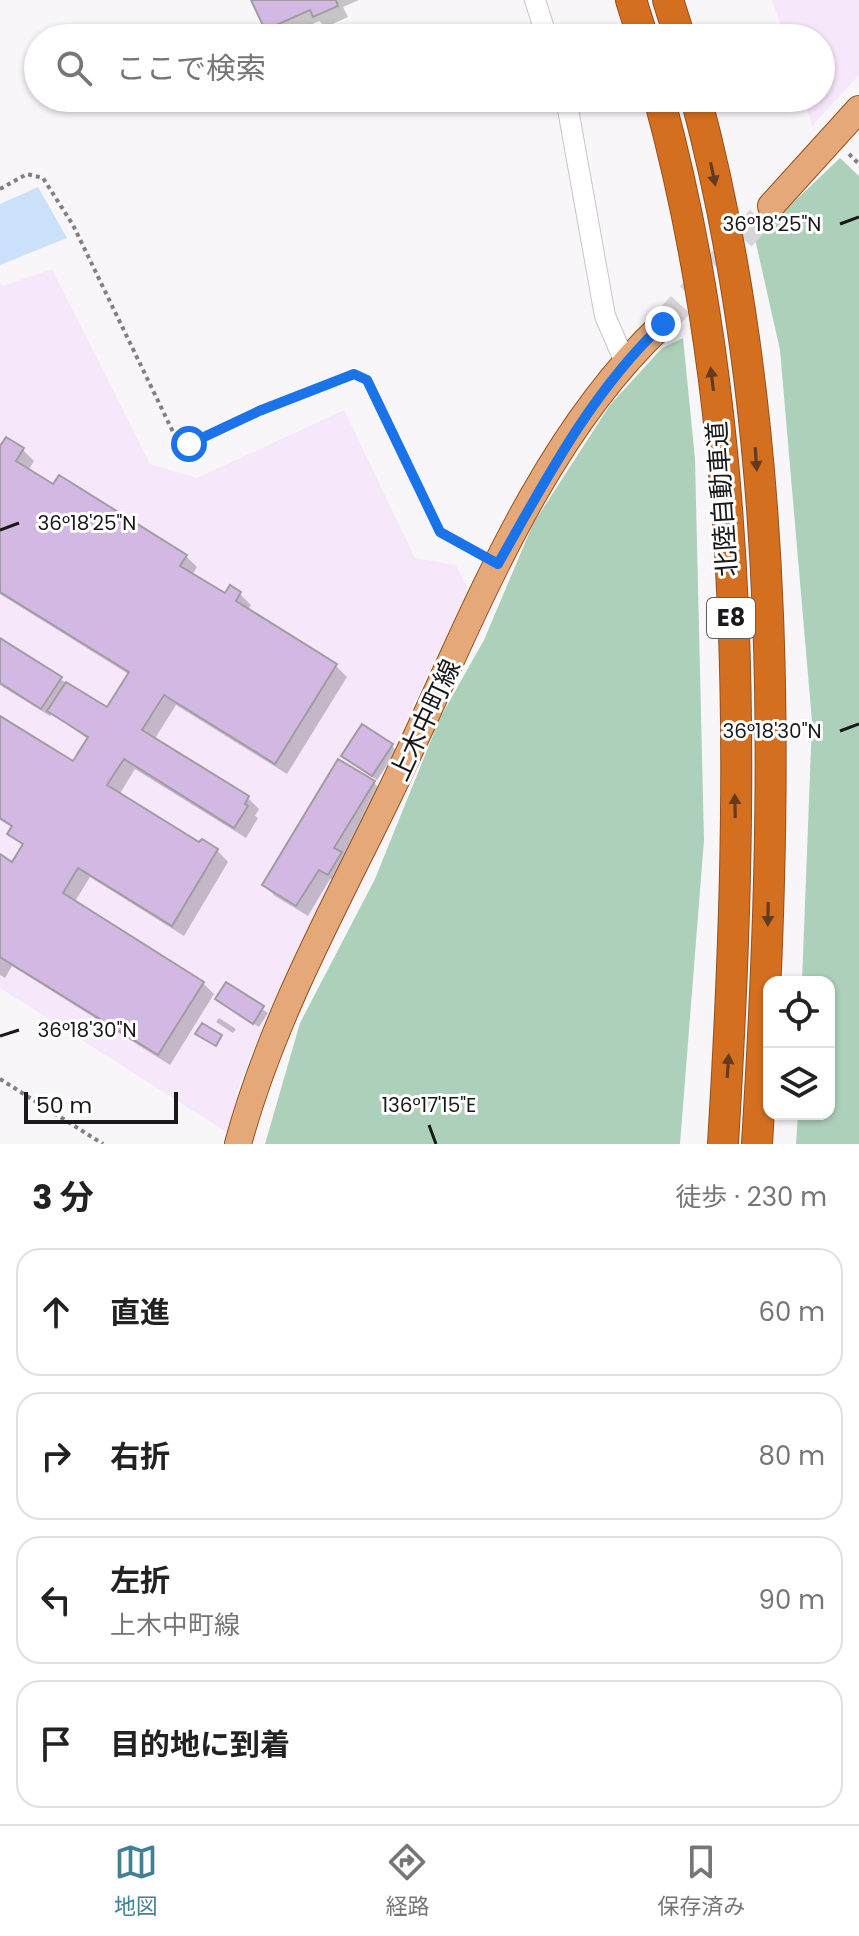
<!DOCTYPE html>
<html lang="ja">
<head>
<meta charset="utf-8">
<style>
	:root { --surface:#fff; --page:#f6f6f6; --text:#222; --muted:#767676; --line:#e0e0e0; --accent:#428195 }
	body { margin:0; font-family:Poppins,"Noto Sans JP",sans-serif; background:var(--page); color:var(--text) }
	.controls { position:absolute; right:24px; bottom:24px; display:grid; overflow:hidden; border-radius:16px; box-shadow:0 2px 6px #0004 }
	.controls button { width:72px; height:72px; display:grid; place-items:center; padding:0; border:0; border-bottom:2px solid var(--line); background:var(--surface); color:var(--text); font:40px sans-serif }
	.scale { position:absolute; left:24px; bottom:20px; width:154px; box-sizing:border-box; padding-left:8px; border:4px solid #19181a; border-top:0; font-size:22px; line-height:28px; white-space:nowrap; color:#19181a; -webkit-text-stroke:6px #fff; paint-order:stroke }
	.stop { position:absolute; width:24px; height:24px; margin:-18px; border:6px solid #1a73e8; border-radius:50%; background:#fff }
	.stop.end { background:#1a73e8; border-color:#fff; box-shadow:0 2px 8px #0008 }
	.list { margin:0; padding:0; list-style:none }
	h2 { display:flex; justify-content:space-between; align-items:center; height:104px; margin:0; padding:0 32px; font-size:34px }
	h2 small { font-size:26px; font-weight:400; color:var(--muted) }
	.list li { display:grid; grid-template-columns:52px 1fr auto; gap:24px; align-items:center; box-sizing:border-box; height:128px; margin:0 16px 16px; padding:0 16px; border:2px solid var(--line); border-radius:24px }
	.list b { display:block; font-size:30px; white-space:nowrap }
	.list p { margin:0; font-size:26px; white-space:nowrap; color:var(--muted) }
	.list em { font-size:26px; font-style:normal; color:var(--muted) }
	.icon { flex:none; width:44px; height:44px; fill:none; stroke:currentColor; stroke-width:2; stroke-linecap:round; stroke-linejoin:round }
	.map { position:relative; flex:none; width:859px; height:1144px; overflow:hidden }
	.search { position:absolute; background:var(--surface); box-shadow:0 2px 6px #0004; left:24px; right:24px; top:24px; height:88px; display:flex; align-items:center; gap:20px; box-sizing:border-box; padding:0 28px; border-radius:44px; color:var(--muted); font-size:30px }
	.sheet { height:680px; background:var(--surface) }
	nav { display:flex; justify-content:space-around; align-items:center; box-sizing:border-box; height:112px; border-top:2px solid var(--line); background:var(--surface); font-size:22px; color:var(--muted) }
	nav a { display:grid; justify-items:center; gap:4px }
	nav .on { color:var(--accent) }
	.map>svg:first-child { display:block }
</style>
</head>
<body>
<div class="map">
<svg width="859" height="1144" viewBox="0 0 859 1144">
	<rect width="100%" height="100%" fill="#f8f6f9"/>
	<path fill="#f6e7fa" d="M772,0H859V75L812,126L804,98H821V38H785Z
		M52,269L150,464L197,478L344,410L415,558L456,565L468,589L262,1028L237,1092L231,1135L0,988V284L4,286Z"/>
	<path fill="#add0ba" d="M840,158L859,176V1144H796L798,1114H829V982H802L812,721L780,350L755,239Z
		M683,338L695,459L704,840L680,1144H265L300,1023L375,879L440,718L484,640L533,524L610,405L662,348Z"/>
	<path fill="#cbe1f9" d="M38,187L67,238L0,265V204Z"/>
	<path fill="#0003" d="M254,0H359L343,7L348,17L326,27L319,21L283,38H276L267,29Z
		M0,450H23L34,461L28,471L186,556L197,567L192,575L226,596L240,594L251,605L247,611L336,666L347,677L287,774L176,705L154,740L248,798L259,809L255,816L258,818L246,838L135,769L119,795L200,845L217,850L228,862L184,936L90,877L74,903L203,983L214,994L170,1065L12,966L5,978L0,975V856L13,864L24,847L10,834L13,828L0,820V718L74,764L89,740L52,713L50,716L0,685V640L108,710L130,675L0,594Z
		M391,745L397,751L377,780L349,761Z
		M374,783L385,794L340,885L330,879L308,916L275,896L264,885Z
		M227,985L268,1013L259,1027L223,1004Z
		M219,1018L236,1029L233,1033L216,1022Z"/>
	<path fill="#d4b8e4" stroke="#9f9da0" stroke-width="2" d="M251,0H336L338,6L313,17L310,10L265,30Z
		M6,437L24,448L16,461L53,484L59,475L187,555L180,566L225,593L230,585L241,592L236,601L337,664L275,764L164,695L142,730L249,796L245,804L248,806L234,828L124,759L107,785L199,842L202,839L218,849L172,926L78,868L63,893L204,982L158,1055L0,957V854L12,862L23,844L7,834L12,826L0,818V716L73,761L88,737L47,711L66,682L107,707L129,672L0,592V446Z
		M0,638L62,677L41,709L0,683Z
		M362,724L393,744L372,776L341,756Z
		M338,759L375,781L334,848L342,852L328,875L319,870L296,906L262,885Z
		M226,982L264,1006L253,1024L215,999Z
		M202,1023L222,1035L216,1046L195,1034Z"/>
	<g fill="none" stroke-linecap="round" stroke-linejoin="round">
		<path stroke="#d7d5d8" stroke-width="26" stroke-dasharray="26 13" stroke-linecap="butt" d="M663,324L771,206"/>
		<defs>
			<path id="minor" d="M535,0L547,38
				M566,98L605,316L625,362"/>
			<path id="major" d="M771,206L859,109
				M238,1144C271,1022 332,912 387,799C464,641 532,446 663,324"/>
			<path id="highway" d="M631,0L643,38
				M668,0L680,38
				M659,98C751,435 744,798 723,1144
				M696,98C786,436 778,798 757,1144"/>
		</defs>
		<use href="#minor" stroke="#c8c6c9" stroke-width="22"/>
		<use href="#major" stroke="#93511e" stroke-width="28"/>
		<use href="#highway" stroke="#93511e" stroke-width="32"/>
		<path stroke="#817f82" stroke-width="4" stroke-dasharray="4 4" stroke-linecap="butt" d="M849,154L859,164
			M0,189L27,174L43,178L73,225L174,434L189,444L354,374L367,380L440,532L479,553
			M0,1079L103,1144"/>
		<use href="#minor" stroke="#fff" stroke-width="20"/>
		<use href="#major" stroke="#e5a979" stroke-width="26"/>
		<use href="#highway" stroke="#d46f20" stroke-width="30"/>
	</g>
	<defs><path id="oneway-solid" d="M-6-.8H1V-3.2L6.5 0L1 3.2V.8H-6Z" transform="scale(2)"/></defs>
	<g fill="#643b1c">
		<use href="#oneway-solid" transform="translate(713 174) rotate(78)"/>
		<use href="#oneway-solid" transform="translate(712 379) rotate(-97)"/>
		<use href="#oneway-solid" transform="translate(756 459) rotate(86)"/>
		<use href="#oneway-solid" transform="translate(735 806) rotate(-91)"/>
		<use href="#oneway-solid" transform="translate(768 914) rotate(91)"/>
		<use href="#oneway-solid" transform="translate(728 1066) rotate(-86)"/>
	</g>
	<g fill="none" stroke-linecap="round" stroke-linejoin="round">
		<path stroke="#1a73e8" stroke-width="10" d="M189,444L259,411L354,374L367,380L440,532L498,564C546,479 592,391 663,324"/>
	</g>
	<path fill="none" stroke="#19181a" stroke-width="3" d="M840,224L859,217M0,530L19,523M840,731L859,724M0,1036L19,1030M429,1125L436,1144"/>
	<g text-anchor="middle" stroke-width="6" stroke-linejoin="round" paint-order="stroke">
		<rect fill="#fff" stroke="#5e5d5f" stroke-width="2" x="707" y="598" width="48" height="40" rx="6"/>
		<g font-size="24" font-weight="bold" fill="#19181a">
			<text x="731" y="626">E8</text>
		</g>
		<g font-size="26" fill="#19181a" stroke="#fff">
			<text transform="translate(722 499) rotate(-94)" y="9">北陸自動車道</text>
			<text transform="translate(425 720) rotate(-65)" y="9">上木中町線</text>
		</g>
	</g>
	<g font-size="20" text-anchor="middle" fill="#19181a" stroke="#fff" stroke-width="6" stroke-linejoin="round" paint-order="stroke">
		<text x="772" y="231">36°18'25"N</text>
		<text x="87" y="530">36°18'25"N</text>
		<text x="772" y="738">36°18'30"N</text>
		<text x="87" y="1037">36°18'30"N</text>
		<text x="429" y="1112">136°17'15"E</text>
	</g>
</svg>
<div class="controls">
<button><svg class="icon" aria-label="locate" viewBox="0 0 24 24"><circle cx="12" cy="12" r="6"/><path d="M12 2v4M12 18v4M2 12h4M18 12h4"/></svg></button>
<button><svg class="icon" aria-label="layers" viewBox="0 0 24 24"><path d="M12 4l9 5-9 5-9-5zM3 14l9 5 9-5"/></svg></button>
</div>
<div class="scale">50 m</div>
<div class="stop" style="left:189px;top:444px"></div>
<div class="stop end" style="left:663px;top:324px"></div>
<div class="search"><svg class="icon" aria-label="search" viewBox="0 0 24 24"><circle cx="10" cy="10" r="6"/><path d="M15 15l6 6"/></svg>ここで検索</div>
</div>
<section class="sheet">
<h2>3 分<small>徒歩 · 230 m</small></h2>
<ul class="list">
<li><svg class="icon" aria-label="ahead" viewBox="0 0 24 24"><path d="M12 20V5M6 11l6-6 6 6"/></svg><div><b>直進</b></div><em>60 m</em></li>
<li><svg class="icon" aria-label="right" viewBox="0 0 24 24"><path d="M7 20v-9h11M14 6l5 5-5 5"/></svg><div><b>右折</b></div><em>80 m</em></li>
<li><svg class="icon" aria-label="left" viewBox="0 0 24 24"><path d="M17 20v-9H6M10 6l-5 5 5 5"/></svg><div><b>左折</b><p>上木中町線</p></div><em>90 m</em></li>
<li><svg class="icon" aria-label="arrive" viewBox="0 0 24 24"><path d="M6 21V4h12l-3 4 3 4H6"/></svg><div><b>目的地に到着</b></div></li>
</ul>
</section>
<nav>
<a class="on"><svg class="icon" aria-label="map" viewBox="0 0 24 24"><path d="M3 6l6-2 6 2 6-2v14l-6 2-6-2-6 2zM9 4v14M15 6v14"/></svg>地図</a>
<a><svg class="icon" aria-label="directions" viewBox="0 0 24 24"><path d="M12 3l9 9-9 9-9-9zM9 14v-3h6M13 9l2 2-2 2"/></svg>経路</a>
<a><svg class="icon" aria-label="saved" viewBox="0 0 24 24"><path d="M7 4h10v16l-5-4-5 4z"/></svg>保存済み</a>
</nav>
</body>
</html>
